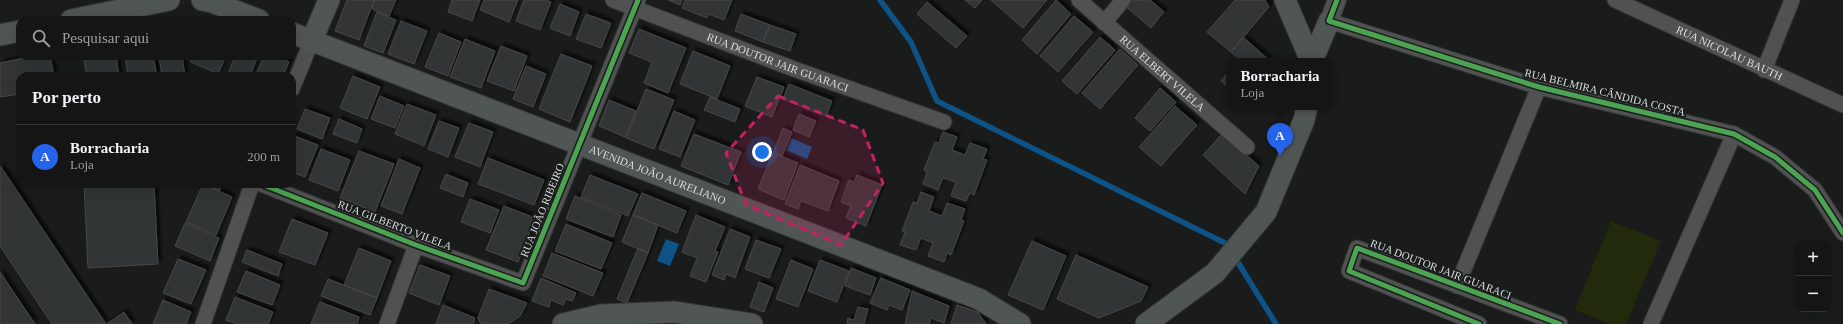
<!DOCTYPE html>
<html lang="pt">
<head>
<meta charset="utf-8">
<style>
	:root { --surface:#141514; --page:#1d1e1d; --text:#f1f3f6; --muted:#9d9fa0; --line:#333434; --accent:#2563eb }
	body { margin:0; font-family:"Times New Roman",serif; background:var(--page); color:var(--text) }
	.controls { position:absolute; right:12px; bottom:12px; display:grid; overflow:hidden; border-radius:8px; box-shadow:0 4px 16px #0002 }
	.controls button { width:36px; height:36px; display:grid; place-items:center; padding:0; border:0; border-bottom:1px solid var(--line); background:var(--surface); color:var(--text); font:20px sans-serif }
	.you { position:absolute; left:762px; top:152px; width:14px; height:14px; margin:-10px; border:3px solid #fff; border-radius:50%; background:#1a73e8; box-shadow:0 0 0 6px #1a73e833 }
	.badge { display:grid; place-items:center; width:26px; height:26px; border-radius:50%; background:var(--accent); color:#fff; font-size:13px; font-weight:700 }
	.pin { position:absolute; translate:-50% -33px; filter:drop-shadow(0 1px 2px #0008) }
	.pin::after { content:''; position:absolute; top:21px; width:14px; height:12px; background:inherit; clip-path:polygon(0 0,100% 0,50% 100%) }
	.popup { position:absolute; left:1226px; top:58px; width:108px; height:52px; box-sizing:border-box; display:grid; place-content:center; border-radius:8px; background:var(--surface); filter:drop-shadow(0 1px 3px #0005); font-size:13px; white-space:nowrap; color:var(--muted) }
	.popup b { font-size:15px; color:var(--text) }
	.popup::after { content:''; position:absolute; left:50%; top:100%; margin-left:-8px; border:8px solid transparent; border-top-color:var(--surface) }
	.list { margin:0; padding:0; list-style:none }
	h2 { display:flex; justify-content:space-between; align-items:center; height:52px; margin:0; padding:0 16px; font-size:17px }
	h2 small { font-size:13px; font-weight:400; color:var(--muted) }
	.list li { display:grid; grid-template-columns:26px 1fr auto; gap:12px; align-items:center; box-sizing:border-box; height:64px; padding:0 16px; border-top:1px solid var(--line) }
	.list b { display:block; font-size:15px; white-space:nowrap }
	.list p { margin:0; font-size:13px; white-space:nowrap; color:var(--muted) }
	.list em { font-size:13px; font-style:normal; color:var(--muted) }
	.icon { flex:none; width:22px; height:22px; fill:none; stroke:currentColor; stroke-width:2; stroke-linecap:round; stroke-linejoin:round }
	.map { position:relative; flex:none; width:1843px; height:324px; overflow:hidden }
	.search { position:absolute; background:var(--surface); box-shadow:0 4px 16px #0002; left:16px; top:16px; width:280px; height:44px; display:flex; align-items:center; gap:10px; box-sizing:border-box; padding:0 14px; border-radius:12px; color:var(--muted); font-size:15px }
	.panel { position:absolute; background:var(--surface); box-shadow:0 4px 16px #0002; left:16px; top:72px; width:280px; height:116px; border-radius:12px }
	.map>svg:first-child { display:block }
</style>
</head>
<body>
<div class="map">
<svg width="1843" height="324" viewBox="0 0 1843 324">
	<defs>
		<filter id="shadow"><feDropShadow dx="3.5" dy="-3.5" stdDeviation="1" flood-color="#0009"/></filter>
	</defs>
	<rect width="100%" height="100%" fill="#1a1c1b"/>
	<path fill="#212b0b" d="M1611,221L1661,241L1626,324H1610L1575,310Z"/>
	<path fill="#0e5387" d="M791,138L812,147L807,159L786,150Z
		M666,239L679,244L670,266L657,261Z"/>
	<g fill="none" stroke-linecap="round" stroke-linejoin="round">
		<path stroke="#0e5387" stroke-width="5.5" d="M880,0L911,42L937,101L1227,244L1230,249
			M1234,256L1276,324"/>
	</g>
	<path fill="#333435" stroke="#474848" filter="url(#shadow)" d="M347,0H374L359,40L335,31Z
		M375,0H396L389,16L372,9Z
		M452,0H480L472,21L448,12Z
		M484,0H518L509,22L480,10Z
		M524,0H546L551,2L540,30L516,21Z
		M668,0H682L680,5Z
		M685,0H732L724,20L709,14L707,18L682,8Z
		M965,0H982L975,8Z
		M991,0H1047L1023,28Z
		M1056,0L1071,14L1037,54L1022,40Z
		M1127,0H1150L1164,12L1151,28L1123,4Z
		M1235,0H1265L1269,7L1231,52L1207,32Z
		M927,2L967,36L956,48L917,14Z
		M560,4L579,12L570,36L550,28Z
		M377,12L396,20L383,53L364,46Z
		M586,14L611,23L601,48L576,39Z
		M741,14L770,25L763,42L735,31Z
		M1074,16L1093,32L1058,72L1040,56Z
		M401,21L427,31L414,64L388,54Z
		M770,25L796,34L790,51L763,42Z
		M639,29L686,48L668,93L644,83L652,62L629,53Z
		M439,33L461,42L448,76L425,67Z
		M1100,37L1115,50L1077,94L1062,81Z
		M1243,37L1270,61H1241L1231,52Z
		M465,39L495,51L481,88L450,77Z
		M501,46L527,56L514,91L487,81Z
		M1120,49L1138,65L1100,109L1082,93Z
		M693,51L730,66L717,99L680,84Z
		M561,54L592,66L570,122L539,109Z
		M33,56H50L54,76H20V94L0,97V63Z
		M83,56H116L119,76H87Z
		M125,56H153L157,76H128Z
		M159,56H182L185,76H162Z
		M190,56H226L218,74L191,62Z
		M235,56H258L250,76H227Z
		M264,56H275L289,62L283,76H255Z
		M526,66L546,74L533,107L513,99Z
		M1229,71V88L1221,81Z
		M353,76L380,87L367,119L340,108Z
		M757,77L784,87L772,117L745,106Z
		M789,84L832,101L826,116L783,99Z
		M1160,88L1176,102L1150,131L1135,118Z
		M646,89L674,100L654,149L626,138Z
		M380,96L404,106L395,128L371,119Z
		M710,97L740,109L735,122L704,110Z
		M609,100L636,111L625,137L599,126Z
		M407,104L436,115L424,146L395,134Z
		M1175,106L1197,125L1161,166L1139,147Z
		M305,109L330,118L322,139L297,129Z
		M674,111L695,120L680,157L659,149Z
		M799,114L816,121L809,137L793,130Z
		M339,119L362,129L357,143L333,134Z
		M439,121L459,128L448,157L428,149Z
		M469,123L493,132L480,167L455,157Z
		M783,128L792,132L782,156L773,153Z
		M943,132L957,137L952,150L965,155L970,143L987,149L983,159L987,160L974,195L970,193L966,201L951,196L956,182L943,178L938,190L923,184L927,172L924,170L935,142L939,143Z
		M694,134L741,152L728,185L681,166Z
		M1222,134L1259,166L1245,194L1203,155Z
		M292,135L318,145L305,177L292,172Z
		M321,149L350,160L338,191L309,180Z
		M359,151L394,164L375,212L340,198Z
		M773,153L798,163L784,200L758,189Z
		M488,158L544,180L534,205L478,184Z
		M399,159L420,168L402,214L381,206Z
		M800,165L839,181L828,211L801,201L798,209L785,204Z
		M0,166L7,176L106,324H52L0,246Z
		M446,174L468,183L463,197L440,188Z
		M590,175L638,194L628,216L581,197Z
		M857,175L882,185L866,226L846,218L851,206L841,202L849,180L854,182Z
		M84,184H154L158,264L88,268Z
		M203,184L232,197L216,235L186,222Z
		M203,184H223L219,191Z
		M921,192L934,197L929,211L942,216L947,203L965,209L961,220L964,221L951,255L947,253L944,262L928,256L933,243L921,238L916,250L900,245L905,232L902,231L913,202L917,203Z
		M642,193L686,211L677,233L633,215Z
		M575,196L621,215L613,237L566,219Z
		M470,199L499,210L490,233L461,222Z
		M504,206L535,218L518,262L486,250Z
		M633,215L658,225L648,253L622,242Z
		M696,215L725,227L715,251L718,252L706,282L690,276L697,258L682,252Z
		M292,219L328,233L315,265L279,252Z
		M185,223L219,238L210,261L175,246Z
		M566,224L612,243L601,269L555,251Z
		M730,229L750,237L735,278L726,274L724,280L712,275Z
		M756,240L781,249L769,278L745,269Z
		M1032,241L1066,256L1043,310L1008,295Z
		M359,248L391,261L377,298L344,285Z
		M638,248L648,253L627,303L617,299Z
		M247,250L282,264L278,276L242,262Z
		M552,253L603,273L593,296L543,276Z
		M1076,255L1148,287L1141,301L1099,318L1057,299Z
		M178,259L206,270L191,304L163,293Z
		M791,260L813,269L798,307L776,299Z
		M820,260L849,271L837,302L808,291Z
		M420,265L450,276L439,305L409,293Z
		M851,268L876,278L870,295L845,286Z
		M246,271L280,285L272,305L237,292Z
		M0,272L35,324H0Z
		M541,278L576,293L572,301L566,299L563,305L551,300L549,307L532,301Z
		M881,278L910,290L902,310L889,305L887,310L870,303Z
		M328,279L377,298L370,315L321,296Z
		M759,282L773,288L764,312L750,307Z
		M489,289L527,303L520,316L508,324H481L478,318Z
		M912,291L949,306L944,323L931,318L929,324H905Z
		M235,297L273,312L268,324H237L226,320Z
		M163,300L191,312L186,324H153Z
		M320,302L359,317L357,324H311Z
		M443,305L475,318L473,324H436Z
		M957,305L978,312L986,324H951Z
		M858,307L868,309L864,324H847L848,318L854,320Z
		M124,312L132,324H107Z"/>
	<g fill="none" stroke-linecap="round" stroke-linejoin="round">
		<defs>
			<g id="minor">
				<path id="s1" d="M613,0L794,69L944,122"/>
				<path id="s2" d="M1079,0L1247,147"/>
				<path id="s3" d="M1615,0L1843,105"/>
				<path d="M1329,21L1539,87L1734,134L1775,157L1815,190L1843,233"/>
				<path d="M1104,23L1123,0"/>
				<path d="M1764,70L1792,0"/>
				<path d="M292,89L312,40"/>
				<path d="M261,184L416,245L523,283L638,0"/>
				<path d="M1457,286L1539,87"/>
				<path d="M203,324L252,184"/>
				<path d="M387,324L416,245"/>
				<path d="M1479,324L1349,271L1357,248L1560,324"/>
				<path d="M1651,324L1734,134"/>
			</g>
			<path id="tertiary" d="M1329,21L1337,0"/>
			<g id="secondary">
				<path d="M202,0L212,2L259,20"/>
				<path d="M1285,0L1311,61"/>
				<path d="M71,20L169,0"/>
				<path id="s4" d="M292,33L979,299L1020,324"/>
				<path d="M0,35L20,31"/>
				<path d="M312,40L329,0"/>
				<path d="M1312,61L1329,21"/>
				<path d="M563,324L601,315L675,312L752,324"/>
				<path d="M1146,324L1215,273L1266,212L1304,120L1307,107"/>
			</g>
		</defs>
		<use href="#minor" stroke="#343534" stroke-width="17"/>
		<use href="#tertiary" stroke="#343534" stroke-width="20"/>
		<use href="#secondary" stroke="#343534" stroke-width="23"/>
		<use href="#minor" stroke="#505251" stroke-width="15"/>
		<use href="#tertiary" stroke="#505251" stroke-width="18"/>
		<use href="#secondary" stroke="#505653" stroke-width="21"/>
		<defs>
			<path id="cycleway" d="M1337,0L1329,21L1539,87L1734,134L1775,157L1815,190L1843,233
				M261,184L416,245L523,283L638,0
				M1479,324L1349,271L1357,248L1560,324"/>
		</defs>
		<use href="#cycleway" stroke="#191d1c" stroke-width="8"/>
		<use href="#cycleway" stroke="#4ca352" stroke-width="5"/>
	</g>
	<path fill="#c32262" fill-opacity="0.2" stroke="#c32262" stroke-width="3" stroke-dasharray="8 5" stroke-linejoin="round" d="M778,96L863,130L883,183L841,245L746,205L726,153Z"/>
	<g text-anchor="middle" stroke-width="4" stroke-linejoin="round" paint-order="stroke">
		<g font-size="11" fill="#dbdddd" stroke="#191d1c">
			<text dy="4" stroke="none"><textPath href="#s3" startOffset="126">RUA NICOLAU BAUTH</textPath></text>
			<text dy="4" stroke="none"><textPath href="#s1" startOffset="176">RUA DOUTOR JAIR GUARACI</textPath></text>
			<text dy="4" stroke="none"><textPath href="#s2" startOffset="111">RUA ELBERT VILELA</textPath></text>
			<text transform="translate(1605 92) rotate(14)" y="4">RUA BELMIRA CÂNDIDA COSTA</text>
			<text dy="4" stroke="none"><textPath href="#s4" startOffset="392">AVENIDA JOÃO AURELIANO</textPath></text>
			<text transform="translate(542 210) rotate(-68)" y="4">RUA JOÃO RIBEIRO</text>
			<text transform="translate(395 225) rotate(21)" y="4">RUA GILBERTO VILELA</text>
			<text transform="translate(1441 269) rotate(21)" y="4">RUA DOUTOR JAIR GUARACI</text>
		</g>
	</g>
</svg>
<div class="controls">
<button>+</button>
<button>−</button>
</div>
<div class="you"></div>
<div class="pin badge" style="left:1280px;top:156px">A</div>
<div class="popup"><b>Borracharia</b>Loja</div>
<div class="search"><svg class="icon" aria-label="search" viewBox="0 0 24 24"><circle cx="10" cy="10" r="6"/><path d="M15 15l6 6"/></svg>Pesquisar aqui</div>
<section class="panel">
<h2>Por perto<small></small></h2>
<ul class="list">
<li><span class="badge">A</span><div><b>Borracharia</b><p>Loja</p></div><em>200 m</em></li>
</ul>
</section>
</div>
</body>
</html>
